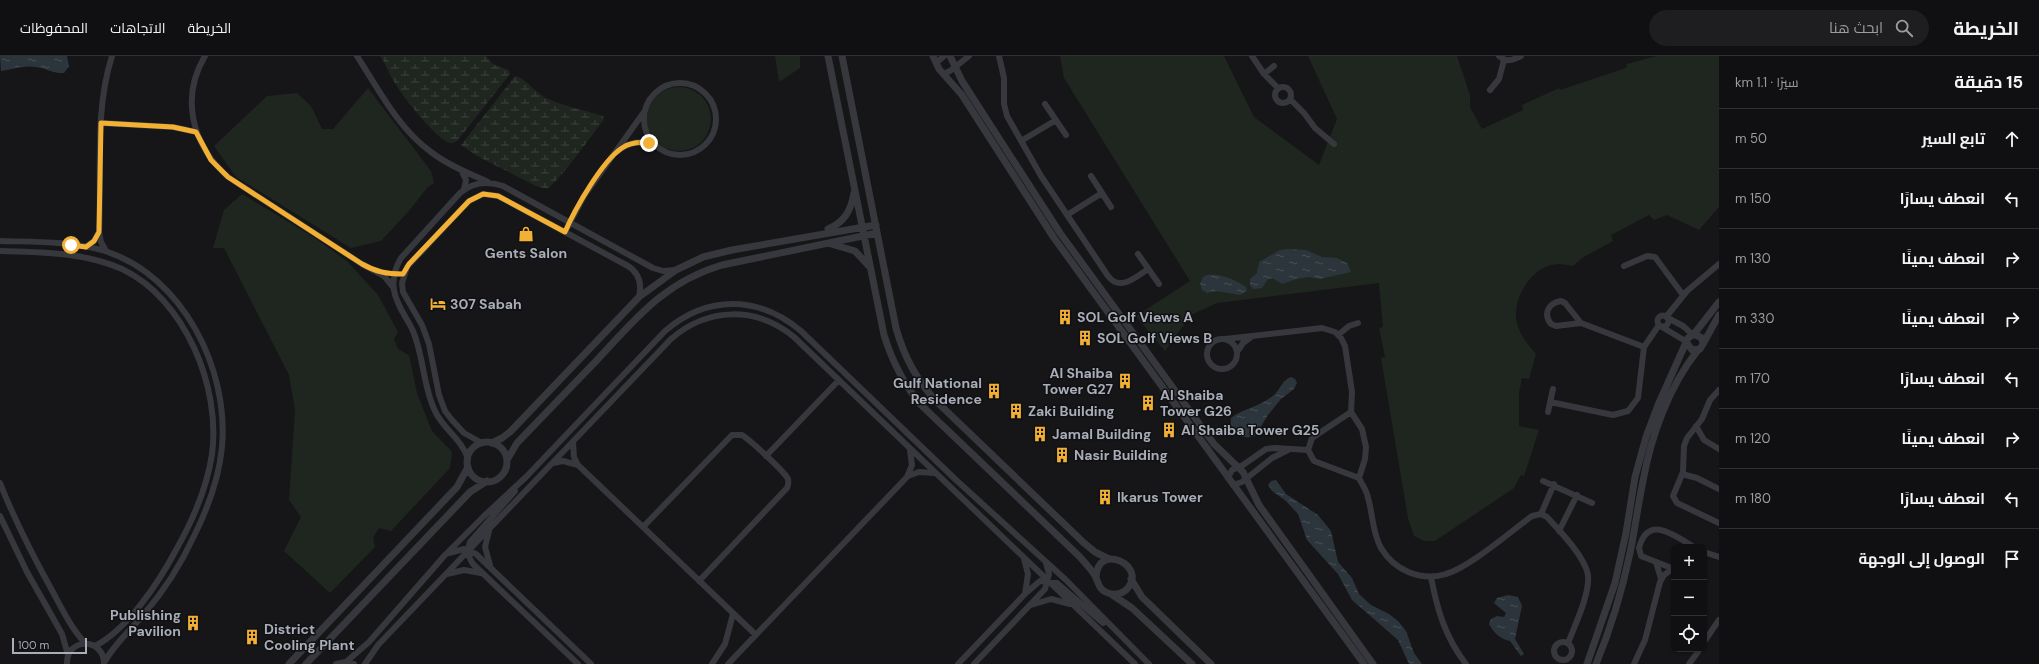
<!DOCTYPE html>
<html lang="ar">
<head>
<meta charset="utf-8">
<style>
	:root { --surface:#101012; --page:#1e1e20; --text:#f1f3f6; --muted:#9c9d9f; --line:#303032 }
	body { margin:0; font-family:"DM Sans",Cairo,sans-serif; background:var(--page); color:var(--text); direction:rtl }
	.controls { position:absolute; right:12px; bottom:12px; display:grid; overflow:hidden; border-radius:8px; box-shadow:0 1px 3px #0004 }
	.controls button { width:36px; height:36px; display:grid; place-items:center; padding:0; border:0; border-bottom:1px solid var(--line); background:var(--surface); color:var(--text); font:20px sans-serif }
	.scale { position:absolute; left:12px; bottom:10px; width:75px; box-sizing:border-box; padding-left:4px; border:2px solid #a8adb8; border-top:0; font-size:11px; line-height:14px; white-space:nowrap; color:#a8adb8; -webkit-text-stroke:3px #111113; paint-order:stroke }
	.stop { position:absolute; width:12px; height:12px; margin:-9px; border:3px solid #f2b134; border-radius:50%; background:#fff }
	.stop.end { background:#f2b134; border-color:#fff; box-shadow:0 1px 4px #0008 }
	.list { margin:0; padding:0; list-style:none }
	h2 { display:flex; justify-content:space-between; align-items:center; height:52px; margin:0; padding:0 16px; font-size:17px }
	h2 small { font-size:13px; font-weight:400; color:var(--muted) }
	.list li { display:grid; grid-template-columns:26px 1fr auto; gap:12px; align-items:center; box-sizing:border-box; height:60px; padding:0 16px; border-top:1px solid var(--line) }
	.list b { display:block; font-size:15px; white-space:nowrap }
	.list em { font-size:13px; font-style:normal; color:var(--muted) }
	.icon { flex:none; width:22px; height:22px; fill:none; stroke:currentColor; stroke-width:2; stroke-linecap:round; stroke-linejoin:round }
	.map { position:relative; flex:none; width:1719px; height:608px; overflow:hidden; direction:ltr }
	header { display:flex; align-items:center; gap:24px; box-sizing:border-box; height:56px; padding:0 20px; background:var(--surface); border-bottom:1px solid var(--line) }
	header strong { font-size:19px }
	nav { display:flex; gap:22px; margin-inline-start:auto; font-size:14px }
	.search { width:280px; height:36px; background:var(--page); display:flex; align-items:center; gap:10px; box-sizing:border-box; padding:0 14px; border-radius:22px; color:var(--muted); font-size:15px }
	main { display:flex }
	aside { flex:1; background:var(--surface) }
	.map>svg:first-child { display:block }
</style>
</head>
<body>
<header>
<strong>الخريطة</strong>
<div class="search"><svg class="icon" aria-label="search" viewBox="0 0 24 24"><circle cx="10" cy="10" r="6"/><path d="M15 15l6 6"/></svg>ابحث هنا</div>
<nav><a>الخريطة</a><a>الاتجاهات</a><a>المحفوظات</a></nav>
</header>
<main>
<aside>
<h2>15 دقيقة<small>سيرًا · 1.1 km</small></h2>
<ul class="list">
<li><svg class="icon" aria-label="ahead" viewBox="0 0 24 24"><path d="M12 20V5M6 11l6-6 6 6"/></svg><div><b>تابع السير</b></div><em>50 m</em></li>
<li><svg class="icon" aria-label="left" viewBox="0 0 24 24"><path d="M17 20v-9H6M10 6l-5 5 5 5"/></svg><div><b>انعطف يسارًا</b></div><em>150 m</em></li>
<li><svg class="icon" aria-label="right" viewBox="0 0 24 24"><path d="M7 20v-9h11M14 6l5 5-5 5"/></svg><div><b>انعطف يمينًا</b></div><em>130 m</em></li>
<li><svg class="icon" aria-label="right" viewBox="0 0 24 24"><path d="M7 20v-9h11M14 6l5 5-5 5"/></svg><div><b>انعطف يمينًا</b></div><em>330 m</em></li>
<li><svg class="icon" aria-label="left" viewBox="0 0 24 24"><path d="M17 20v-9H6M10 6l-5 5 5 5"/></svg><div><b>انعطف يسارًا</b></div><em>170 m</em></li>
<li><svg class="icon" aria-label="right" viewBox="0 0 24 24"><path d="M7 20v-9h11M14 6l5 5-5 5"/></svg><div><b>انعطف يمينًا</b></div><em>120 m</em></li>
<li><svg class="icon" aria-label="left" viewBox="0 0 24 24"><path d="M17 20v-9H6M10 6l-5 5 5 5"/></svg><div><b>انعطف يسارًا</b></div><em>180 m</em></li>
<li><svg class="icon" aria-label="arrive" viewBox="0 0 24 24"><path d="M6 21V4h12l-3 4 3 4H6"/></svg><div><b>الوصول إلى الوجهة</b></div></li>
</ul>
</aside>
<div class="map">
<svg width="1719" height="608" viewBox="0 0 1719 608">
	<defs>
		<pattern id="wetland-marsh" width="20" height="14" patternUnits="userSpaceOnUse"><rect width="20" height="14" fill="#1e261f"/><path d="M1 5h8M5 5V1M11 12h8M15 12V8" fill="none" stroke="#3c433d"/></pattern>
		<pattern id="water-ripples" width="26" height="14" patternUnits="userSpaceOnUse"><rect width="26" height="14" fill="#2c353c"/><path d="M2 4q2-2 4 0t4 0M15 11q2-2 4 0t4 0" fill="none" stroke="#485056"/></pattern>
	</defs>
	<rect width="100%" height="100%" fill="#161618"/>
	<path fill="#1e261f" d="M775,0H800V12L779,26Z
		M1060,0H1224L1254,61L1319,109L1337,63L1308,0H1457L1470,39V51L1482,73L1523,54L1522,49L1559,32L1560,34L1626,12L1627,8L1656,0H1719V151L1699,174L1667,159L1654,164L1649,159L1611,179L1613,185L1582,202L1573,210C1568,209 1563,208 1558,208C1532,209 1511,243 1517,267C1520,279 1527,288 1536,298L1529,323L1522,322L1519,337V370L1539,374L1524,420L1521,419L1514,432L1435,485H1424L1414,480L1408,462L1381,302L1385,301L1379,272L1383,271L1379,227L1217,247L1191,259L1165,295L1136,260L1190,225L1064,22Z
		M647 63a32 32 0 1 1 64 0a32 32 0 1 1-64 0Z
		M368,32L431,115L434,127L427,132L409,155L381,185L351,192L236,121L214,90L267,40L297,37L311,50L322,73H333Z
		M242,138L315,182L347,205L378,239L398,276L394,283L398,293L409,299L417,337L432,375L452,396L450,412L391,475L379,472L373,482L375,491L330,537L284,495L301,461L289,444L295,354L289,319L224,192H213L224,154Z"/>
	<path fill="url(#wetland-marsh)" d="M380,0H486L493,8L509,14L510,18L461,80C459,83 455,88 451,87C438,86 400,37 393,24C388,16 386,8 380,0Z
		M515,20C529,24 533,36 548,43C566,51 584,54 603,60L604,63C597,73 556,129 548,132C544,133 540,131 536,130L477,100L461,89Z"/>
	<path fill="url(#water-ripples)" d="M0,0H67L69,10L64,17C55,18 45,12 36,11C24,9 13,13 1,15Z
		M1287,193L1306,194L1322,201L1337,202L1347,207L1351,216L1320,223L1309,221L1296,223L1282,228L1274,223H1268L1262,232L1253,233L1250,229V223L1257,217L1259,206L1280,194Z
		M1207,219C1222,217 1235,224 1246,231L1247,235L1240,239L1217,235L1207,237L1202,234L1200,228L1203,221Z
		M1291,321L1295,323L1297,327L1294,333L1281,343L1268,359L1255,380C1242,384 1229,378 1231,362C1246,351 1262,351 1276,337C1281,331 1283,324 1291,321Z
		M1276,424L1286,438L1318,459L1331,475L1338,506L1352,522L1359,538L1371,549L1389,558L1398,565L1406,575L1414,597L1422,608H1409L1398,584L1352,544L1338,518L1307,484L1298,458L1286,445L1272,435L1268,429L1271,425Z
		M1508,539L1518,541L1522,550L1515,583L1524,598L1521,600L1510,585C1500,583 1494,577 1489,568L1491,563L1497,560L1504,561L1506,557L1494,547L1497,542Z"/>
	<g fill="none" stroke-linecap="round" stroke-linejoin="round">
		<path stroke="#37383d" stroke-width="6" d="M205,0C180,42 192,89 228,121L362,208L384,220L393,231
			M357,0C379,34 398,72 431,96C448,109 468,117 488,126
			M999,0L1004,22V48L1007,60L1041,120L1108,220C1120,236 1136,221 1148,213
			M1252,0L1264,18L1278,32
			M1499,0C1507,7 1513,4 1521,0
			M936,7L944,0
			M943,18L950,15L969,0
			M1264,18L1274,10
			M644 63a36 36 0 1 1 72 0a36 36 0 1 1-72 0Z
			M1275 39a8 8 0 1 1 16 0a8 8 0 1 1-16 0Z
			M1490,34L1499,23L1504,4
			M1290,43L1304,57L1315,72L1334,88
			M1045,48L1066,79
			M101,67L173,71L196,76
			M1021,85L1056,64
			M618,95C629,86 641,84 654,89
			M461,114L466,124L464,133
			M1091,120L1111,151
			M1067,159L1102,137
			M565,176L584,140L644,56
			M0,185C34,186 72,185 105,195C183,220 229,313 222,391C219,422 208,452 194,480C181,508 164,535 144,558C130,575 114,588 104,607
			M86,191L94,185L99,176
			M0,195C41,196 84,196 122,213C185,243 221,331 212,398C207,432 193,464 176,494C159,526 128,573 95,590
			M106,195L101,186L99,176C102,118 94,56 112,0
			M1138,198L1159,228
			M1624,210L1647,200L1655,201L1683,239
			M1561,245L1565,247L1581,267L1556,270L1551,268C1543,258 1548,247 1561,245Z
			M1657.5 265a5.5 5.5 0 1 1 11 0a5.5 5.5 0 1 1-11 0Z
			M1666,261L1687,235L1719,208
			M1668,262L1683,270L1693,279
			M1581,267L1644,291
			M1662,271L1687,286
			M1338,279L1349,270L1358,267
			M1207 298a15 15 0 1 1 30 0a15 15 0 1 1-30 0Z
			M1225,283L1322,272L1335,276L1341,282L1345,290L1352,336L1351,356L1362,373L1366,391L1365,403L1359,422C1362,429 1367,434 1368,442C1373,458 1372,476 1381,492C1394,514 1421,526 1446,518C1470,511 1510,476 1532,460L1541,458L1547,461C1560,475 1585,501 1588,519C1590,538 1575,569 1568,587
			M1237,296L1243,287L1251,281
			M1719,334L1710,344L1702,363L1687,382L1684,390L1683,416L1673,440L1677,447L1719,467
			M1550,346L1613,359L1628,355L1638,342L1644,291L1659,269
			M1351,356L1312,382L1308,394L1314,405L1359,422
			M1548,356L1553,333
			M1696,370L1704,384L1719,393
			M573,386L574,401L578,409L756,579
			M482,387L464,377L452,364L445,355L439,339L429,288L422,269L403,236L402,227L407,211L469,145L483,138L498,140L628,210C639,217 642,228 639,241
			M766,400L839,324
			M468,403C462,383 443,373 435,355C423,331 424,301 413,275C407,262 396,249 394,234C392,222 395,212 401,202L460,137C473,126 488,125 503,130L653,212L663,215L676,214
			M553,407L563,405L578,409
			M1682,418L1697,422L1719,433
			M908,420L919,416L934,417
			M1228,422L1232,414L1243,409L1266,393L1275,392L1308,394
			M1543,425L1592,447
			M0,427C15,465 34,502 54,538C63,555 72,573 85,587
			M1233,429L1242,426L1272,402L1288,394
			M515,435L470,486C467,494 468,501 473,508L578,608
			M1541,458L1554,428
			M0,460L27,516L62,578L68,599
			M643,471L732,379H742C750,384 785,416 788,423C789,427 788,429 787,432L699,525
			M489,475L485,491L490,509
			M1559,475L1577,439
			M1704,496L1719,501
			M449,497L464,493L476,498L591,608
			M1656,506L1661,523
			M1674,513L1641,500L1639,492C1648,458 1674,479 1694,491
			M447,518L464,514L481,517
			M1431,521C1437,553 1445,581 1466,608
			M1026,537L1040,525L1057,527L1103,567
			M1031,549L1051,543L1070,548
			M1554 595a9 9 0 1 1 18 0a9 9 0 1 1-18 0Z
			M1704,586L1719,564
			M346,606L369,586L445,499L484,460L526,421L665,275C707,239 758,239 801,275L955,423L1066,524L1149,608
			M67,608C66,582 102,581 104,606
			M336,608L346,606L354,608
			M365,608L378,589L671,283C708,251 756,250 794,281L1135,608
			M712,608L725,588L733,558
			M728,608L907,421L912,409L910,395
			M958,608L1025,538L1028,518L1024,503
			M974,608L1045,533L1049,518L1046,507
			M1634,608L1645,584L1660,526L1664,519L1674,512
			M1689,608L1700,593"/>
		<path stroke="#37383d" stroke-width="7" d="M828,0L884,279C892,305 903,327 920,348L1080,501C1085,507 1090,512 1094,518C1099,526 1098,534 1108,537C1114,539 1121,538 1126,534C1150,511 1097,484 1096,522
			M842,0L896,272C904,301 917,325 937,346L1084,487L1095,496L1109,503
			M933,0L939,13L962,39L1054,182L1364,608
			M950,0L962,25L1060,177L1214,388L1243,416L1259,449L1373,608
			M828,173C845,166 851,154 854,137
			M831,188L855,195L869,210
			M1687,287L1692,294L1700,293L1703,288L1702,282L1694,278
			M1703,288L1719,259
			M467 406a20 20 0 1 1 40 0a20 20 0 1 1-40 0Z
			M492,387L502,382L510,376L639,241L676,214L703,201L732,194L876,169
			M507,404L517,387C544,359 571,331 598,303C637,261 665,226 722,209L877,177
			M1131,523L1142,541L1211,608
			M1111,538L1132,552L1192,608
			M289,608L457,431L468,411
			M306,608L470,436L487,425
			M1587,608L1615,527L1626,477L1635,421L1646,381L1658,349L1688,282L1694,278L1719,246
			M1596,608C1611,572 1622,535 1630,497C1635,473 1638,449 1643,425C1651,380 1669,330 1698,294"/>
	</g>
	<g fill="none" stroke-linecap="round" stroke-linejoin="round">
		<path stroke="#f2b134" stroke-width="5" d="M71,189L86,191L94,185L99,176L101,67L173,71L196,76L211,104L228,121L362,208C376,216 387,218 403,218L409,208L469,145L483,138L498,140L565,176C575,153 602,105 622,92C631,86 640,86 649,87"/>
	</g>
	<defs>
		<symbol id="shop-bare" viewBox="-9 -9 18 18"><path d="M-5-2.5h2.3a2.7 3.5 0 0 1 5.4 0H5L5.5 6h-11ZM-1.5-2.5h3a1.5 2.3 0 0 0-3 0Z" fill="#f2b134" stroke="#111113" stroke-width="2.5" paint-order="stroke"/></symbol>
		<symbol id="hotel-bare" viewBox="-9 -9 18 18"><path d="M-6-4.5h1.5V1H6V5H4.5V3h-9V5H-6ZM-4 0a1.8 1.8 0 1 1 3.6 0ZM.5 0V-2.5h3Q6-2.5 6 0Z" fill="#f2b134" stroke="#111113" stroke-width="2.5" paint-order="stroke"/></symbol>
		<symbol id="building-bare" viewBox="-9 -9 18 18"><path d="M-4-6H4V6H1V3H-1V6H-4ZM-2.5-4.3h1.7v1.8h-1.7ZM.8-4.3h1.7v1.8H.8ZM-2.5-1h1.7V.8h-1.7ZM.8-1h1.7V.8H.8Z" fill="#f2b134" stroke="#111113" stroke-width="2.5" paint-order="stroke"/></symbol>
	</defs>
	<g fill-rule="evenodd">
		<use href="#shop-bare" x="515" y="167" width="22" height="22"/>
		<use href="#hotel-bare" x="427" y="237" width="22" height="22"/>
		<use href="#building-bare" x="1054" y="250" width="22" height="22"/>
		<use href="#building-bare" x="1074" y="271" width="22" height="22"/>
		<use href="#building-bare" x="1114" y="314" width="22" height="22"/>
		<use href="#building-bare" x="983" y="324" width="22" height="22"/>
		<use href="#building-bare" x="1137" y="336" width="22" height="22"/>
		<use href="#building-bare" x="1005" y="344" width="22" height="22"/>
		<use href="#building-bare" x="1158" y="363" width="22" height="22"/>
		<use href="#building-bare" x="1029" y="367" width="22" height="22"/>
		<use href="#building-bare" x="1051" y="388" width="22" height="22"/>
		<use href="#building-bare" x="1094" y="430" width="22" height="22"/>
		<use href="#building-bare" x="182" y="556" width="22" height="22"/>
		<use href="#building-bare" x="241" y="570" width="22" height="22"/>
	</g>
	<g text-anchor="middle" stroke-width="3" stroke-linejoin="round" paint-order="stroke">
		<g font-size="14" font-weight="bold" fill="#a8adb8" stroke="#111113" text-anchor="start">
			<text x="526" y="202" text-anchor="middle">Gents Salon</text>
			<text x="450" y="253">307 Sabah</text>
			<text x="1077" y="266">SOL Golf Views A</text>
			<text x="1097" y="287">SOL Golf Views B</text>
			<text x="1113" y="322" text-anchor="end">Al Shaiba<tspan x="1113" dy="16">Tower G27</tspan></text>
			<text x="982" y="332" text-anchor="end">Gulf National<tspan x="982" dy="16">Residence</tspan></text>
			<text x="1160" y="344">Al Shaiba<tspan x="1160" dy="16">Tower G26</tspan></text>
			<text x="1028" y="360">Zaki Building</text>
			<text x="1181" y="379">Al Shaiba Tower G25</text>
			<text x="1052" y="383">Jamal Building</text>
			<text x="1074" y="404">Nasir Building</text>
			<text x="1117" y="446">Ikarus Tower</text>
			<text x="181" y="564" text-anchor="end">Publishing<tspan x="181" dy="16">Pavilion</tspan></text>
			<text x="264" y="578">District<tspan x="264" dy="16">Cooling Plant</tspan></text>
		</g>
	</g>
</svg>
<div class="controls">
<button>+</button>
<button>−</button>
<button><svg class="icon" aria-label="locate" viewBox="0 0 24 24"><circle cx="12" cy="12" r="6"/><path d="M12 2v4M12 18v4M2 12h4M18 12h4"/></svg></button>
</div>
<div class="scale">100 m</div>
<div class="stop" style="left:71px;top:189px"></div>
<div class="stop end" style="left:649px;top:87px"></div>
</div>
</main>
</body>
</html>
